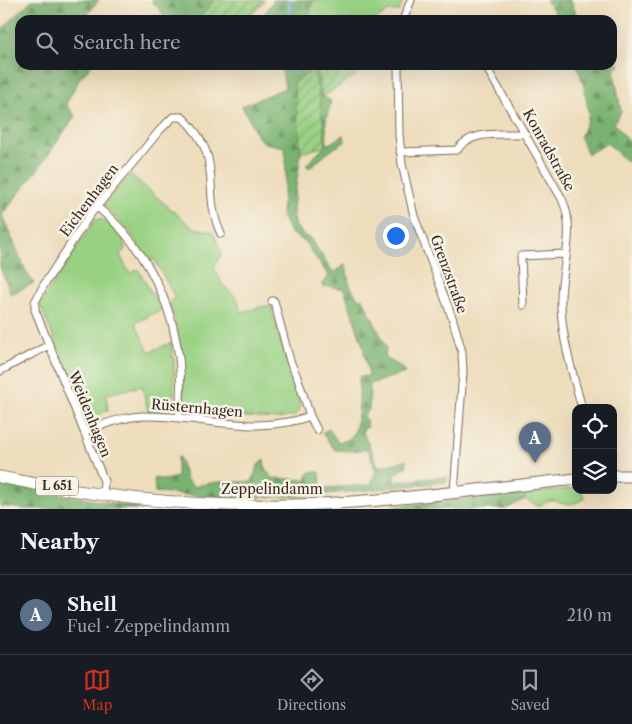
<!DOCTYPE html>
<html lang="en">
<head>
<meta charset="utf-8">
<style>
	:root { --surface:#171b24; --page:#242831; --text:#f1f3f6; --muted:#9ea1a6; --line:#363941; --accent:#c8321e }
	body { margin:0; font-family:"Libre Caslon Text",serif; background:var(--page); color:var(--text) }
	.controls { position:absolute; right:15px; bottom:15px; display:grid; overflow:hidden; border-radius:10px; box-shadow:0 5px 20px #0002 }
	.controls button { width:45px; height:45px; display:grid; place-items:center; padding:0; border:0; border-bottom:1px solid var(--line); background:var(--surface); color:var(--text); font:25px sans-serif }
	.you { position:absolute; left:395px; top:235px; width:18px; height:18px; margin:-12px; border:4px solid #fff; border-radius:50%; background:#1a73e8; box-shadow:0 0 0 8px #1a73e833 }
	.badge { display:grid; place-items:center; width:32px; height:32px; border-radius:50%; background:var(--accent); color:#fff; font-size:16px; font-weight:700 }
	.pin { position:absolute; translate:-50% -41px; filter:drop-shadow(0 1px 2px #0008) }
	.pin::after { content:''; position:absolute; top:26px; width:18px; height:15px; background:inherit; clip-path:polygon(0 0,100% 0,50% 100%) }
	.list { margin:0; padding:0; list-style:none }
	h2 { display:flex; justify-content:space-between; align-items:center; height:65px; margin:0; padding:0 20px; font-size:21px }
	h2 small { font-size:16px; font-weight:400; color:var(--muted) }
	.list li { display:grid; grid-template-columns:32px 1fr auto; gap:15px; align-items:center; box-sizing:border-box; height:80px; padding:0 20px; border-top:1px solid var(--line) }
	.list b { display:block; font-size:19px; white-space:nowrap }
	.list p { margin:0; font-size:16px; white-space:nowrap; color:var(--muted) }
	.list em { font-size:16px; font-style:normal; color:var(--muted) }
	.icon { flex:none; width:28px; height:28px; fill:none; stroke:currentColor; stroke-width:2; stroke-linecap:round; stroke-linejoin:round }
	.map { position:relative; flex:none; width:632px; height:509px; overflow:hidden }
	.search { position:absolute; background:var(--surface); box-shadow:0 5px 20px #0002; left:15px; right:15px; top:15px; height:55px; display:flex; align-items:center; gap:12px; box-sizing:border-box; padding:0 18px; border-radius:15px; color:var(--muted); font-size:19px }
	.sheet { height:145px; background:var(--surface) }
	nav { display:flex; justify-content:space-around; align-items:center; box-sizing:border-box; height:70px; border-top:1px solid var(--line); background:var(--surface); font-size:14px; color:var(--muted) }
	nav a { display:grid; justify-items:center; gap:2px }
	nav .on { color:var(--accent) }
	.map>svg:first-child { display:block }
</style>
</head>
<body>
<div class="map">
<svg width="632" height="509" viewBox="0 0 632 509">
	<defs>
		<pattern id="forest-firs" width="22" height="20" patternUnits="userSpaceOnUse" patternTransform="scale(1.25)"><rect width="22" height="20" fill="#7ab371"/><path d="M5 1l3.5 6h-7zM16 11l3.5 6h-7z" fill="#65925c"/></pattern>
		<pattern id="garden-furrows" width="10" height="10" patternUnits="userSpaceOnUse" patternTransform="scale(1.25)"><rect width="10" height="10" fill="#99d183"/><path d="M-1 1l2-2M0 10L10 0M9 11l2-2" fill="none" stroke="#7eaa6b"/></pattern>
	</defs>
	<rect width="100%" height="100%" fill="#f7f3e8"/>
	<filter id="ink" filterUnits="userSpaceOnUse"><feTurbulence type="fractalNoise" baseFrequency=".02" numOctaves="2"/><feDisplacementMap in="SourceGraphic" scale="10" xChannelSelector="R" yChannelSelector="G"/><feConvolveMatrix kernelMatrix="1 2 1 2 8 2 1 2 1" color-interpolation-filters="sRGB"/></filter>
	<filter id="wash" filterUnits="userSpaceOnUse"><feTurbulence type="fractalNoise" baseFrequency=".0096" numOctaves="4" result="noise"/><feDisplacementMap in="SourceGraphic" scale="20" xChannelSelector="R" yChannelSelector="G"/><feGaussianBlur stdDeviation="1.12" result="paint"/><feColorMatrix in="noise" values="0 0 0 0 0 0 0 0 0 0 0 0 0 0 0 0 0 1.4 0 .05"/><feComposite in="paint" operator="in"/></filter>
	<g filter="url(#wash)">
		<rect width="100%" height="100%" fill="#eeddbc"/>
		<path fill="#99d183" stroke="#6a7e50" d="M313,0H403L399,11H388L376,20H308Z
			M130,174L192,227L213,232L222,253L214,268L222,284L237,298L241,312L270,305L299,402L300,410L294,416L277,419L185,413L183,408C183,369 182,339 169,302L175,297L154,259L148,261L132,235L104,205Z
			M98,219L107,221L123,239L125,249L120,255L130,274L138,269L161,310L135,323L149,352L171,343L174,363V405L171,410L165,412L148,411L142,386L106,394L108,410L99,414L101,420L91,423H88L40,304L95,220Z
			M576,488V490H581L585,499C580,501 574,504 569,504C555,505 557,495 538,506L525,499L524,494Z"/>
		<path fill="url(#forest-firs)" stroke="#5a6e48" d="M32,0H99L88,13L93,20H20V65H92L80,78L66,104L75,116L41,165L2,215L26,271L34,283L11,294L0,267V31Z
			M151,0H214L198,20H161L164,15Z
			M274,0H313L308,20H260Z
			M546,0H571L578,20H560Z
			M612,48L620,66L614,69L621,112L614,123L632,145V158L627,162L607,143L588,154L580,138L589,115L584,86L577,65H612Z
			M281,65H316L322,96L331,101L326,120L327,145L344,135L345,142C332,148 321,159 309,168L306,165L325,146L321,107L295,81L301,153L293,208L294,224L304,236L310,238L334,273L346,264L349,283L357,298L363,299L386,347L385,358L400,366L405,373L370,384L369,410L364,415L368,427L362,430L379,467L406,460L407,466L395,474V482L447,476V482C373,489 294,500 220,497C198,496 177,494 155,492L154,478L164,480L177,477V458L179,457L186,478L194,487C212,481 232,481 252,482L257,466L264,459L265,468L272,478L305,480L310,472H320L321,488L371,485L376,471L368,449L352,451L335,450L322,433L329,429L338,442C341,441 346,441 349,439C361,431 359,391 359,377L369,376L363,346L344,289L328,286L324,287L321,284L329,276L304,241L290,233L281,213L286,174L285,147L265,143L258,137L242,106L285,88Z
			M0,484L146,509H23L0,506Z
			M524,494L525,499L506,509H386V507Z"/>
		<path fill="url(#garden-furrows)" stroke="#6a7e50" d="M214,0H265L247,20H198Z
			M316,65H352L356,75L322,97Z
			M314,70L321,107L326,146L301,153L294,82Z"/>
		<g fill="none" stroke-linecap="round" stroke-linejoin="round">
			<path stroke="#80b9f1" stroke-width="2.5" d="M288,20L290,0
				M292,65L294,73"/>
		</g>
	</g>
	<g filter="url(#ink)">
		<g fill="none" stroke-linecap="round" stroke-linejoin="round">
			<defs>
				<path id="street" d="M403,20L411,0
					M398,65L399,135L402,164L414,216L452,317L462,352L463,372L454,492
					M485,65L562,199C578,234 559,270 561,306C562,340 573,375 582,408
					M400,152L457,150C471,129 504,135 525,134
					M97,207C140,240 168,293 177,346C182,369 181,394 179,418
					M272,301H274L290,361L298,379L310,416L317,430
					M523,305L521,256L566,254
					M0,371L49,345
					M84,431C104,425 125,415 147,416C201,416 257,436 310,416
					M103,494L104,481L35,310V302L45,283L89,216L160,130L173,117H182C227,159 200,189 221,234"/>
				<path id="primary" d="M613,476H632
					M0,477C104,499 213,509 320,504C405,500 490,488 576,479"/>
			</defs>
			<use href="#street" stroke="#7a6955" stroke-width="9"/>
			<use href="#primary" stroke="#7a6955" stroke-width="13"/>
			<use href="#street" stroke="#fff" stroke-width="7"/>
			<use href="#primary" stroke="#fff" stroke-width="11"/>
		</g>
	</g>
	<g text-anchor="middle" stroke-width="5" stroke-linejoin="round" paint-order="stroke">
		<rect fill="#f7f3e8" stroke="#73665b" stroke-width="1" x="36" y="476.5" width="42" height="19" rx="4"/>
		<g font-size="12" font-weight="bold" fill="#3b2a1e">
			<text x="57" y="490">L 651</text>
		</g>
		<g font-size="14" fill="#3b2a1e" stroke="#f7f3e8">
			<text transform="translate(549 150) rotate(61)" y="5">Konradstraße</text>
			<text transform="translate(89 200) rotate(-53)" y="5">Eichenhagen</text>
			<text transform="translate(449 274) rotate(70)" y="5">Grenzstraße</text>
			<text transform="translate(197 408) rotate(5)" y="5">Rüsternhagen</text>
			<text transform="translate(90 414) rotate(68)" y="5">Weidenhagen</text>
			<text x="272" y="494">Zeppelindamm</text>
		</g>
	</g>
</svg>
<div class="controls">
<button><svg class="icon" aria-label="locate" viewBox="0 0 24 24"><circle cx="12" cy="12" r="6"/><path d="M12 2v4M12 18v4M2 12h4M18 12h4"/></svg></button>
<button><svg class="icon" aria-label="layers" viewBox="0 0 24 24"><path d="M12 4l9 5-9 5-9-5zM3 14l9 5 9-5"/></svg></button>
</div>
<div class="you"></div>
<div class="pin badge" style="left:535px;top:463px;background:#5c6f8a">A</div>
<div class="search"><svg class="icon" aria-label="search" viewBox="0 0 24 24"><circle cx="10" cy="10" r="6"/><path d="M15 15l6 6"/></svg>Search here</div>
</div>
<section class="sheet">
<h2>Nearby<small></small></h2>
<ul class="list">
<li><span class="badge" style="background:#5c6f8a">A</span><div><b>Shell</b><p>Fuel · Zeppelindamm</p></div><em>210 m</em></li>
</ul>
</section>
<nav>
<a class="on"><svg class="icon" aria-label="map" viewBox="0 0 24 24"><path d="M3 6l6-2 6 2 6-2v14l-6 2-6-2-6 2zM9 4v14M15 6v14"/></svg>Map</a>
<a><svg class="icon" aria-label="directions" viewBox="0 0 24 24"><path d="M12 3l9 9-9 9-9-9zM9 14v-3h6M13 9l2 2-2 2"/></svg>Directions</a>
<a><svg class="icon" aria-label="saved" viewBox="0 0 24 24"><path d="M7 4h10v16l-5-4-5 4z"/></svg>Saved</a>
</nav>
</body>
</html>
